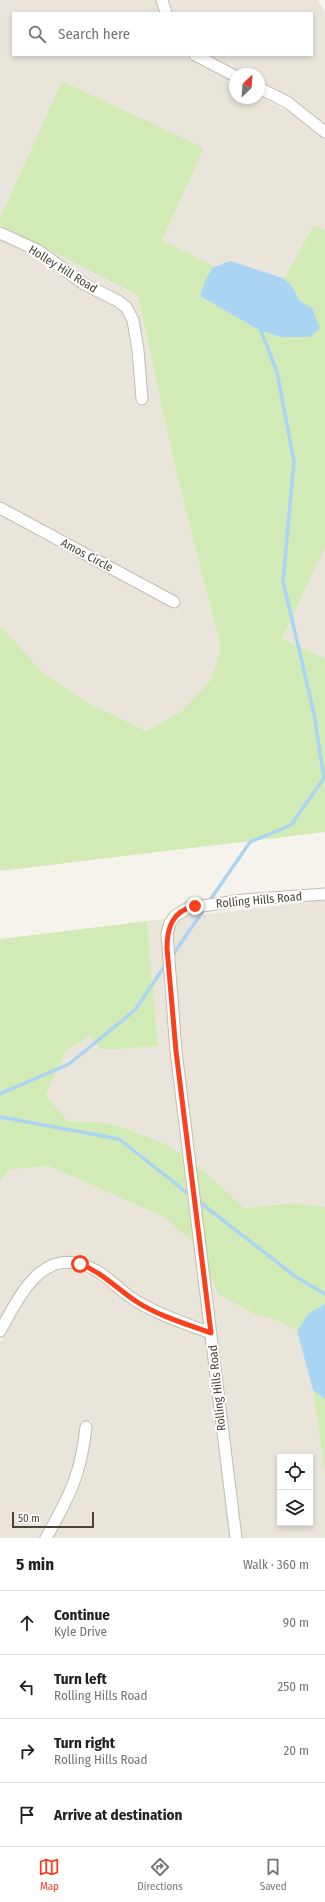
<!DOCTYPE html>
<html lang="en">
<head>
<meta charset="utf-8">
<style>
	:root { --surface:#fff; --page:#f6f6f6; --text:#202124; --muted:#757577; --line:#e0e0e0; --accent:#fc3f1d }
	body { margin:0; font-family:"Fira Sans Condensed",sans-serif; background:var(--page); color:var(--text) }
	.controls { position:absolute; right:12px; bottom:12px; display:grid; overflow:hidden; border-radius:0px; box-shadow:0 2px 6px #0003 }
	.controls button { width:36px; height:36px; display:grid; place-items:center; padding:0; border:0; border-bottom:1px solid var(--line); background:var(--surface); color:var(--text); font:20px sans-serif }
	.compass { position:absolute; left:229px; top:68px; width:36px; height:36px; border-radius:50%; background:var(--surface); box-shadow:0 2px 6px #0003; rotate:25deg }
	.scale { position:absolute; left:12px; bottom:10px; width:82px; box-sizing:border-box; padding-left:4px; border:2px solid #4b4439; border-top:0; font-size:11px; line-height:14px; white-space:nowrap; color:#4b4439; -webkit-text-stroke:3px #fff; paint-order:stroke }
	.stop { position:absolute; width:12px; height:12px; margin:-9px; border:3px solid #fc3f1d; border-radius:50%; background:#fff }
	.stop.end { background:#fc3f1d; border-color:#fff; box-shadow:0 1px 4px #0008 }
	.list { margin:0; padding:0; list-style:none }
	h2 { display:flex; justify-content:space-between; align-items:center; height:52px; margin:0; padding:0 16px; font-size:17px }
	h2 small { font-size:13px; font-weight:400; color:var(--muted) }
	.list li { display:grid; grid-template-columns:26px 1fr auto; gap:12px; align-items:center; box-sizing:border-box; height:64px; padding:0 16px; border-top:1px solid var(--line) }
	.list b { display:block; font-size:15px; white-space:nowrap }
	.list p { margin:0; font-size:13px; white-space:nowrap; color:var(--muted) }
	.list em { font-size:13px; font-style:normal; color:var(--muted) }
	.icon { flex:none; width:22px; height:22px; fill:none; stroke:currentColor; stroke-width:2; stroke-linecap:round; stroke-linejoin:round }
	.map { position:relative; flex:none; width:325px; height:1538px; overflow:hidden }
	.search { position:absolute; background:var(--surface); box-shadow:0 2px 6px #0003; left:12px; right:12px; top:12px; height:44px; display:flex; align-items:center; gap:10px; box-sizing:border-box; padding:0 14px; border-radius:0px; color:var(--muted); font-size:15px }
	.sheet { height:308px; background:var(--surface) }
	nav { display:flex; justify-content:space-around; align-items:center; box-sizing:border-box; height:56px; border-top:1px solid var(--line); background:var(--surface); font-size:11px; color:var(--muted) }
	nav a { display:grid; justify-items:center; gap:2px }
	nav .on { color:var(--accent) }
	.map>svg:first-child { display:block }
</style>
</head>
<body>
<div class="map">
<svg width="325" height="1538" viewBox="0 0 325 1538">
	<rect width="100%" height="100%" fill="#f6f3ec"/>
	<path fill="#eae5da" fill-rule="evenodd" d="M0,0H156L160,13H13V55H185L198,65L235,83V98H259V95L299,118L325,140V230L314,226L284,279L230,261L214,266L162,241L63,81L0,218Z
		M169,0H317L325,12V123L290,97L259,81V74H245L207,55H312V13H173Z
		M0,240L36,257L81,289L115,306L122,312L128,323L137,406L148,404L143,349L139,319L135,310L130,302L122,296L87,278L45,248L138,295L173,459L221,650L210,681L182,711L146,731L90,704L42,672L0,625V516L176,610L182,600L0,501Z
		M325,547V658L282,639Z
		M325,900V1207L291,1203L244,1208L195,1163L181,1050L173,934L175,926L183,917Z
		M167,919L162,932L164,988L182,1154L166,1144L110,1123L67,1121L46,1095L65,1052L90,1035L99,1049H122L158,1046L147,921Z
		M49,1166L164,1217L193,1242L204,1324L158,1306L140,1296L102,1267L92,1261L72,1257L49,1261L30,1274L22,1283L0,1320V1183L8,1170Z
		M70,1269L78,1270L95,1278L133,1307L152,1317L206,1338L230,1538H52L72,1503L81,1483L87,1462L92,1421H81L76,1461L63,1497L40,1538H0V1342L31,1289L37,1282L51,1273Z
		M209,1272L218,1294L254,1314L277,1320L297,1331L313,1390L325,1475V1538H241L217,1333L219,1329L216,1328ZM280,1457H310V1523H280Z"/>
	<path fill="#d2eab5" d="M62,81L204,148L162,240L214,266L200,296L257,329L300,301L292,286L284,279L314,225L325,230V547L282,639L325,658V832L0,871V625L42,672L90,704L146,731L182,711L210,681L221,650L173,459L138,295L0,225V218Z
		M147,921L158,1046L122,1049H99L90,1035L65,1052L46,1095L67,1121L110,1123L166,1144L182,1154L193,1242L164,1217L49,1166L8,1170L0,1183V939Z
		M195,1163L244,1208L291,1203L325,1207V1304L309,1313L297,1331L277,1320L254,1314L218,1294L209,1272Z
		M313,1390L325,1399V1475Z"/>
	<path fill="#a9d4f2" d="M230,261L283,278L292,286L300,301L312,308L320,328L310,337H281L257,329L200,296L206,279L213,267Z
		M325,1304V1399L313,1390L297,1331L309,1313Z"/>
	<g fill="none" stroke-linecap="round" stroke-linejoin="round">
		<path stroke="#a9d4f2" stroke-width="3.5" d="M208,903L250,842L291,825L324,778L314,714L283,581L294,461L277,372L260,328
			M172,956L205,908
			M0,1094L69,1064L135,1010L166,964
			M0,1117L119,1139L190,1195
			M197,1200L296,1277L325,1294"/>
		<defs>
			<path id="street" d="M162,0L166,13
				M195,55L235,76
				M259,88L287,102L325,132
				M0,233L39,251L84,284L118,301L126,307L133,320L138,350L142,399
				M0,508L174,602
				M0,1331C21,1294 44,1241 97,1271C112,1280 123,1294 138,1302C161,1316 187,1324 211,1333
				M46,1538C69,1497 81,1475 86,1427
				M236,1538L176,1051L167,934L170,923L175,916L188,908L244,900L325,894"/>
		</defs>
		<use href="#street" stroke="#c2bbae" stroke-width="13"/>
		<use href="#street" stroke="#fff" stroke-width="11"/>
	</g>
	<g fill="none" stroke-linecap="round" stroke-linejoin="round">
		<path stroke="#fc3f1d" stroke-width="5" d="M80,1264C102,1272 117,1289 137,1302C159,1316 186,1324 211,1333L176,1051L167,948C167,928 172,911 195,906"/>
	</g>
	<g text-anchor="middle" stroke-width="4" stroke-linejoin="round" paint-order="stroke">
		<g font-size="12" fill="#4b4439" stroke="#fff">
			<text transform="translate(63 269) rotate(32)" y="4">Holley Hill Road</text>
			<text transform="translate(87 555) rotate(28)" y="4">Amos Circle</text>
			<text transform="translate(259 900) rotate(-5)" y="4">Rolling Hills Road</text>
			<text transform="translate(217 1388) rotate(-96)" y="4">Rolling Hills Road</text>
		</g>
	</g>
</svg>
<div class="controls">
<button><svg class="icon" aria-label="locate" viewBox="0 0 24 24"><circle cx="12" cy="12" r="6"/><path d="M12 2v4M12 18v4M2 12h4M18 12h4"/></svg></button>
<button><svg class="icon" aria-label="layers" viewBox="0 0 24 24"><path d="M12 4l9 5-9 5-9-5zM3 14l9 5 9-5"/></svg></button>
</div>
<svg class="compass" viewBox="-18 -18 36 36"><path d="M0-13l5 13h-10z" fill="#e53935"/><path d="M0 13l5-13h-10z" fill="#757577"/></svg>
<div class="scale">50 m</div>
<div class="stop" style="left:80px;top:1264px"></div>
<div class="stop end" style="left:195px;top:906px"></div>
<div class="search"><svg class="icon" aria-label="search" viewBox="0 0 24 24"><circle cx="10" cy="10" r="6"/><path d="M15 15l6 6"/></svg>Search here</div>
</div>
<section class="sheet">
<h2>5 min<small>Walk · 360 m</small></h2>
<ul class="list">
<li><svg class="icon" aria-label="ahead" viewBox="0 0 24 24"><path d="M12 20V5M6 11l6-6 6 6"/></svg><div><b>Continue</b><p>Kyle Drive</p></div><em>90 m</em></li>
<li><svg class="icon" aria-label="left" viewBox="0 0 24 24"><path d="M17 20v-9H6M10 6l-5 5 5 5"/></svg><div><b>Turn left</b><p>Rolling Hills Road</p></div><em>250 m</em></li>
<li><svg class="icon" aria-label="right" viewBox="0 0 24 24"><path d="M7 20v-9h11M14 6l5 5-5 5"/></svg><div><b>Turn right</b><p>Rolling Hills Road</p></div><em>20 m</em></li>
<li><svg class="icon" aria-label="arrive" viewBox="0 0 24 24"><path d="M6 21V4h12l-3 4 3 4H6"/></svg><div><b>Arrive at destination</b></div></li>
</ul>
</section>
<nav>
<a class="on"><svg class="icon" aria-label="map" viewBox="0 0 24 24"><path d="M3 6l6-2 6 2 6-2v14l-6 2-6-2-6 2zM9 4v14M15 6v14"/></svg>Map</a>
<a><svg class="icon" aria-label="directions" viewBox="0 0 24 24"><path d="M12 3l9 9-9 9-9-9zM9 14v-3h6M13 9l2 2-2 2"/></svg>Directions</a>
<a><svg class="icon" aria-label="saved" viewBox="0 0 24 24"><path d="M7 4h10v16l-5-4-5 4z"/></svg>Saved</a>
</nav>
</body>
</html>
